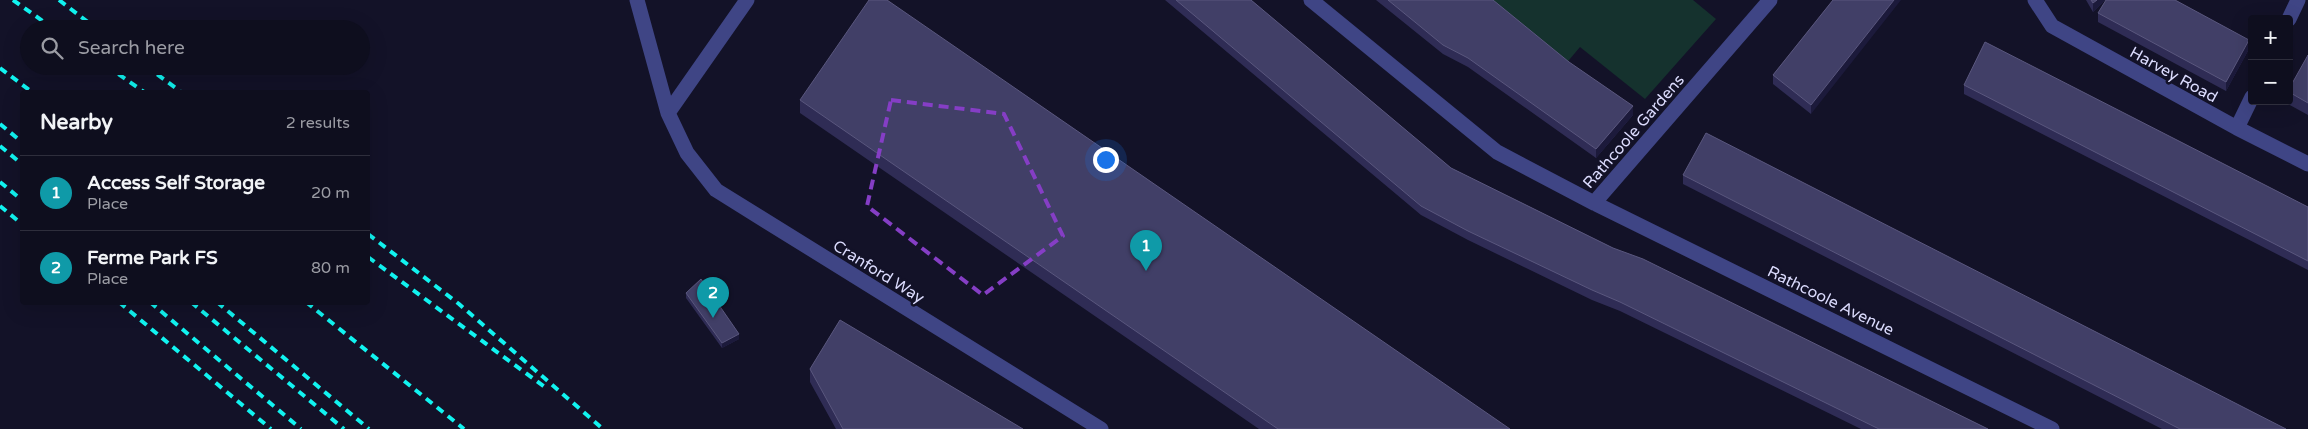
<!DOCTYPE html>
<html lang="en">
<head>
<meta charset="utf-8">
<style>
	:root { --surface:#0e0e1e; --page:#171727; --text:#f1f3f6; --muted:#9b9ca4; --line:#2e2e3c; --accent:#7c3aed }
	body { margin:0; font-family:"Varela Round",sans-serif; background:var(--page); color:var(--text) }
	.controls { position:absolute; right:15px; top:15px; display:grid; overflow:hidden; border-radius:5px; box-shadow:0 5px 20px #0002 }
	.controls button { width:45px; height:45px; display:grid; place-items:center; padding:0; border:0; border-bottom:1px solid var(--line); background:var(--surface); color:var(--text); font:25px sans-serif }
	.you { position:absolute; left:1105px; top:159px; width:18px; height:18px; margin:-12px; border:4px solid #fff; border-radius:50%; background:#1a73e8; box-shadow:0 0 0 8px #1a73e833 }
	.badge { display:grid; place-items:center; width:32px; height:32px; border-radius:50%; background:var(--accent); color:#fff; font-size:16px; font-weight:700 }
	.pin { position:absolute; translate:-50% -41px; filter:drop-shadow(0 1px 2px #0008) }
	.pin::after { content:''; position:absolute; top:26px; width:18px; height:15px; background:inherit; clip-path:polygon(0 0,100% 0,50% 100%) }
	.list { margin:0; padding:0; list-style:none }
	h2 { display:flex; justify-content:space-between; align-items:center; height:65px; margin:0; padding:0 20px; font-size:21px }
	h2 small { font-size:16px; font-weight:400; color:var(--muted) }
	.list li { display:grid; grid-template-columns:32px 1fr auto; gap:15px; align-items:center; box-sizing:border-box; height:75px; padding:0 20px; border-top:1px solid var(--line) }
	.list b { display:block; font-size:19px; white-space:nowrap }
	.list p { margin:0; font-size:16px; white-space:nowrap; color:var(--muted) }
	.list em { font-size:16px; font-style:normal; color:var(--muted) }
	.icon { flex:none; width:28px; height:28px; fill:none; stroke:currentColor; stroke-width:2; stroke-linecap:round; stroke-linejoin:round }
	.map { position:relative; flex:none; width:2308px; height:429px; overflow:hidden }
	.search { position:absolute; background:var(--surface); box-shadow:0 5px 20px #0002; left:20px; top:20px; width:350px; height:55px; display:flex; align-items:center; gap:12px; box-sizing:border-box; padding:0 18px; border-radius:28px; color:var(--muted); font-size:19px }
	.panel { position:absolute; background:var(--surface); box-shadow:0 5px 20px #0002; left:20px; top:90px; width:350px; height:215px; border-radius:5px }
	.map>svg:first-child { display:block }
</style>
</head>
<body>
<div class="map">
<svg width="2308" height="429" viewBox="0 0 2308 429">
	<rect width="100%" height="100%" fill="#131228"/>
	<path fill="#15322e" d="M1482,0H1693L1716,19L1645,99L1580,47L1564,66Z"/>
	<g fill="none" stroke-linecap="round" stroke-linejoin="round">
		<path stroke="#3f4585" stroke-width="15" d="M637,0L668,113L687,153L716,190L1101,429
			M1311,0L1497,152L1594,203L2052,429
			M2035,0L2052,26L2237,128L2308,164
			M2289,19L2298,0
			M668,113L747,0
			M2237,128L2252,97
			M1594,203L1770,0"/>
		<path stroke="#11f3f0" stroke-width="4" stroke-dasharray="8 6" stroke-linecap="butt" d="M13,0L54,29
			M59,0L97,29
			M107,66L144,92
			M146,66L181,92
			M0,68L32,92
			M0,124L22,142
			M0,146L22,164
			M0,182L22,200
			M0,206L22,224
			M368,234L459,304L603,429
			M368,257L546,388
			M119,302L271,429
			M150,302L301,429
			M191,302L344,429
			M217,302L369,429
			M306,302L464,429"/>
	</g>
	<path fill="#2f2c55" d="M1165,0H1251L1451,168L1613,248L1988,429H1861L1620,311L1592,300L1468,240L1421,215Z
		M1376,0H1493L1633,115L1596,158L1468,67L1443,54Z
		M1833,0L1811,114L1773,84V75Z
		M2086,0H2105L2093,12Z
		M2098,13L2249,49L2226,91L2098,22Z
		M2308,55V115L2288,104V101H2289V89Z
		M1964,85L2308,207V270L1964,94Z
		M800,100L1510,429H1259L800,113Z
		M1683,175L2286,429H2162L1683,184Z
		M686,293L739,339L722,348L686,298Z
		M810,369L1023,429H836L810,382Z"/>
	<path fill="#1c1a3b" d="M1894,0H1901L1811,114V105Z
		M2097,0H2105L2093,12V3Z
		M2249,40V49L2226,91V82Z
		M1633,106V115L1596,158V149Z
		M739,334V339L722,348V343Z"/>
	<path fill="#413f67" stroke="#5a577e" d="M869,0H887L1510,429H1278L800,100Z
		M1176,0H1251L1451,168L1613,248L1643,259L1988,429H1879L1620,302L1592,290L1468,231L1421,206Z
		M1388,0H1493L1569,62L1633,106L1596,149L1468,58L1443,45Z
		M1833,0H1894L1811,105L1773,75Z
		M2091,0H2097L2093,3Z
		M2106,0H2175L2249,40L2226,82L2098,13Z
		M1985,42L2308,207V261L1964,85Z
		M2308,55V103L2289,92V89Z
		M1706,133L2286,429H2180L1683,175Z
		M701,279L739,334L722,343L686,293Z
		M840,320L1023,429H843L810,369Z"/>
	<path fill="none" stroke="#853ec5" stroke-width="4" stroke-dasharray="10 6" stroke-linejoin="round" d="M891,100L1004,114L1063,236L983,295L867,206Z"/>
	<g text-anchor="middle" stroke-width="5" stroke-linejoin="round" paint-order="stroke">
		<g font-size="16" fill="#dbdbfd" stroke="#131228">
			<text transform="translate(2174 74) rotate(29)" y="6">Harvey Road</text>
			<text transform="translate(1633 131) rotate(-49)" y="6">Rathcoole Gardens</text>
			<text transform="translate(879 271) rotate(32)" y="6">Cranford Way</text>
			<text transform="translate(1831 300) rotate(26)" y="6">Rathcoole Avenue</text>
		</g>
	</g>
</svg>
<div class="controls">
<button>+</button>
<button>−</button>
</div>
<div class="you"></div>
<div class="pin badge" style="left:1146px;top:271px;background:#0f9aa8">1</div>
<div class="pin badge" style="left:713px;top:318px;background:#0f9aa8">2</div>
<div class="search"><svg class="icon" aria-label="search" viewBox="0 0 24 24"><circle cx="10" cy="10" r="6"/><path d="M15 15l6 6"/></svg>Search here</div>
<section class="panel">
<h2>Nearby<small>2 results</small></h2>
<ul class="list">
<li><span class="badge" style="background:#0f9aa8">1</span><div><b>Access Self Storage</b><p>Place</p></div><em>20 m</em></li>
<li><span class="badge" style="background:#0f9aa8">2</span><div><b>Ferme Park FS</b><p>Place</p></div><em>80 m</em></li>
</ul>
</section>
</div>
</body>
</html>
